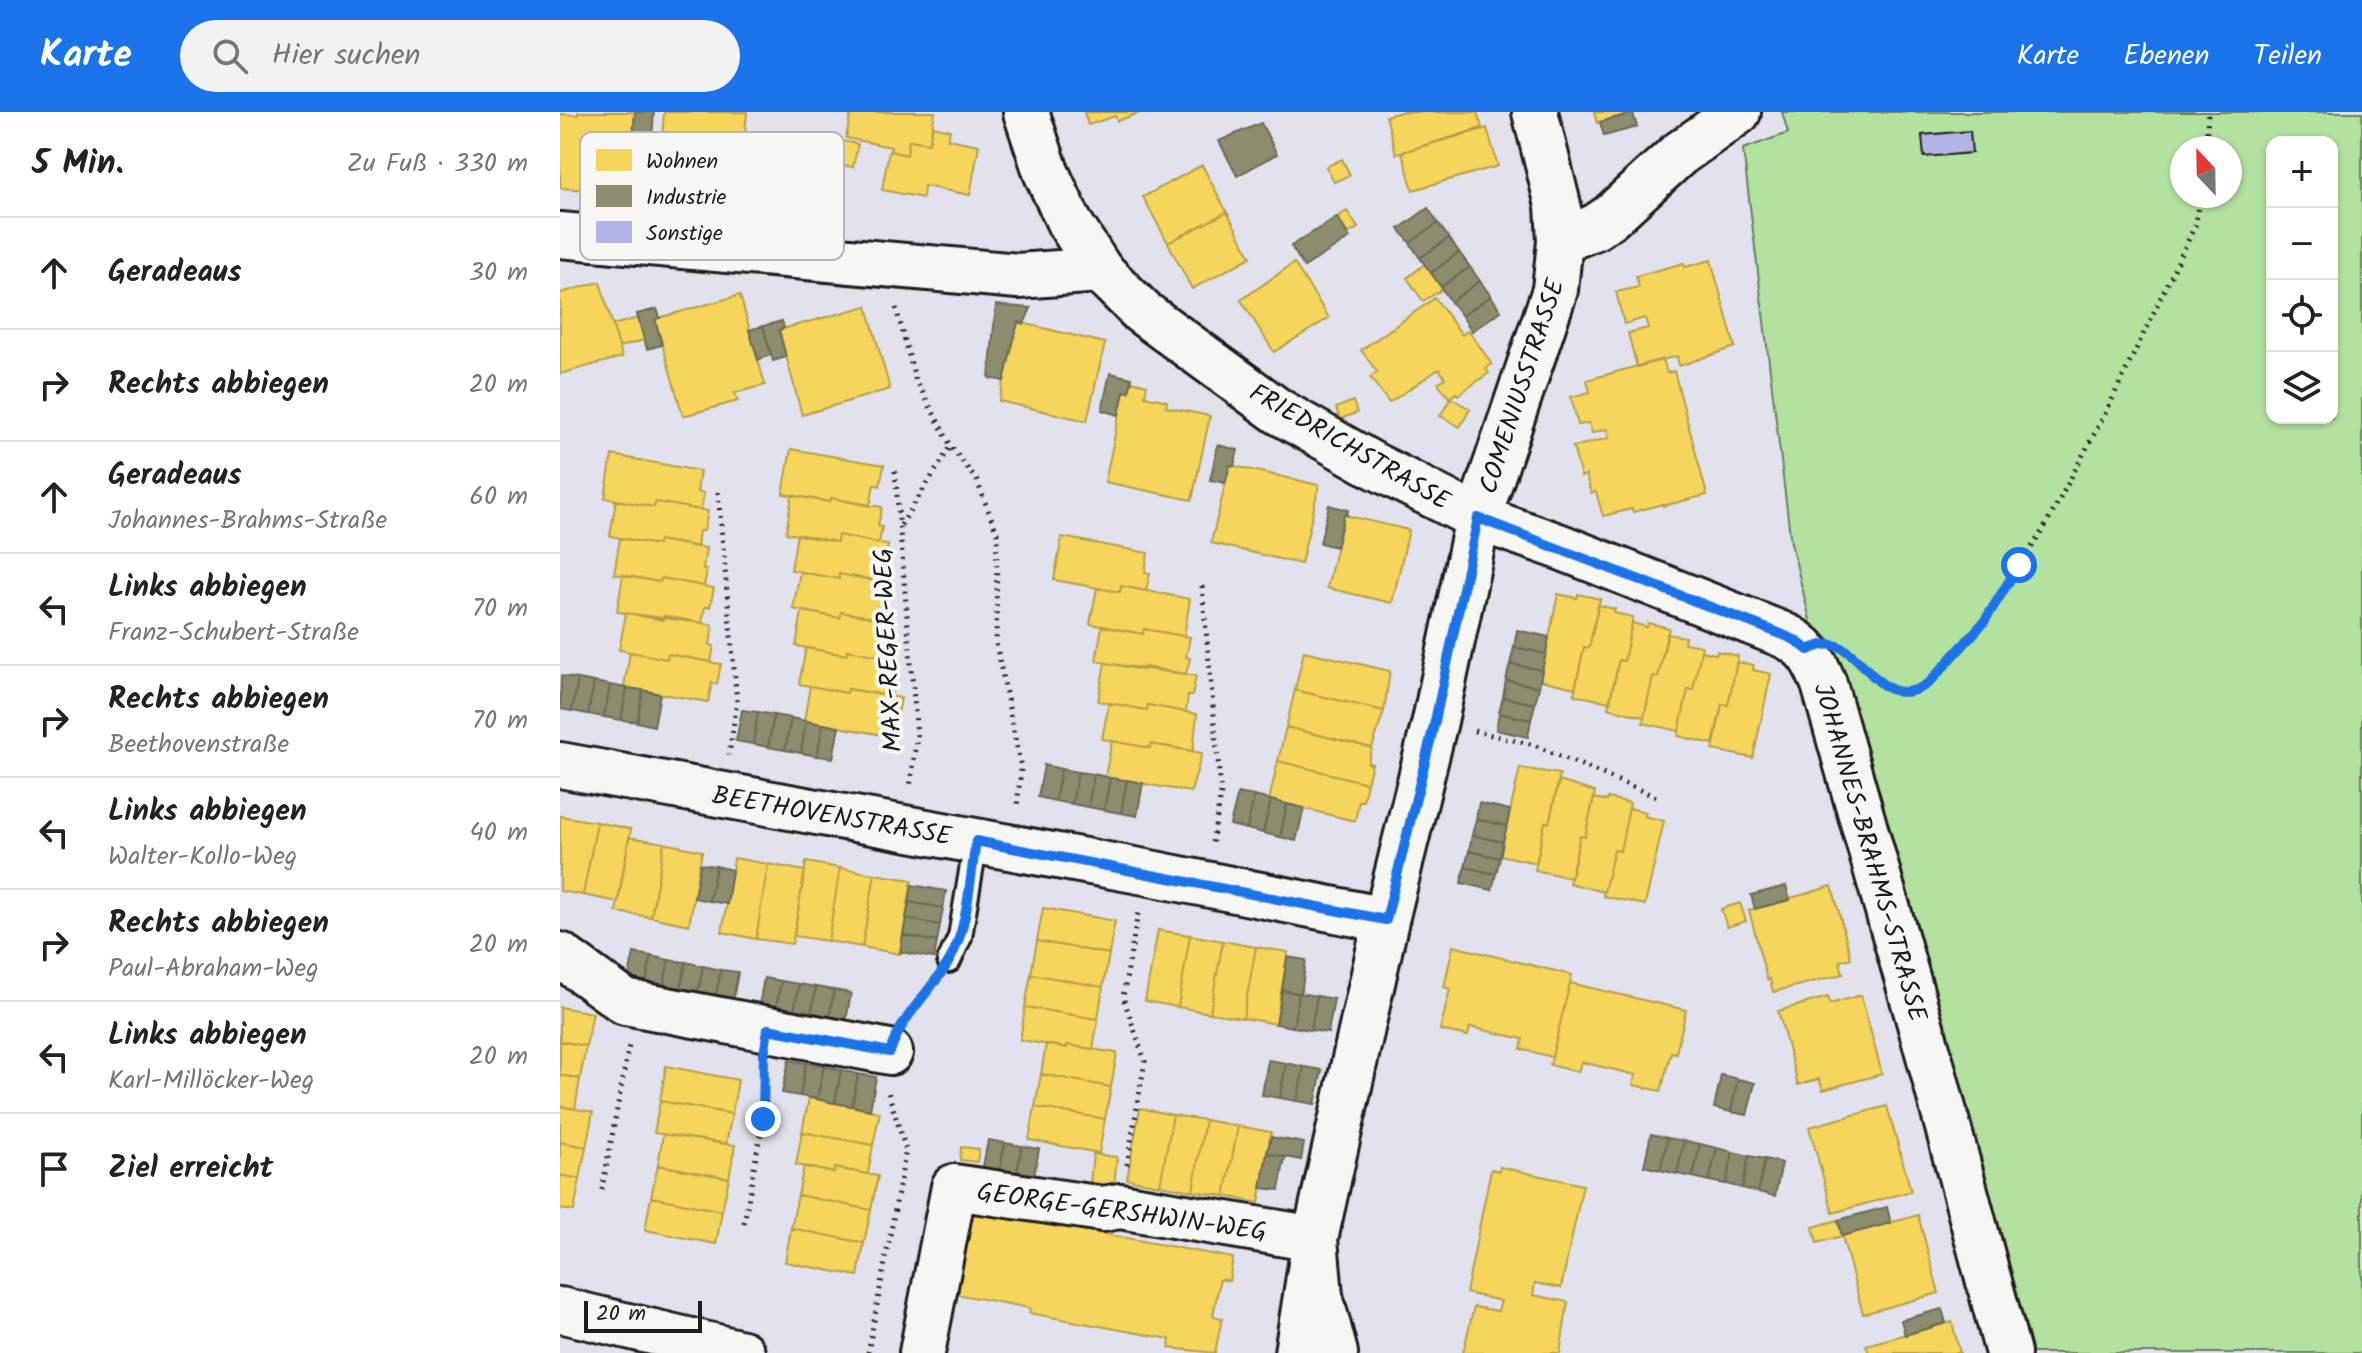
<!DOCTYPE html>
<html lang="de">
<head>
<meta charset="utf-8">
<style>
	:root { --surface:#fff; --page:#f2f2f2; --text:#222; --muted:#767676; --line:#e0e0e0; --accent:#1a73e8 }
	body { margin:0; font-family:Kalam,sans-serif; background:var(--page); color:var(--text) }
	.controls { position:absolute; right:24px; top:24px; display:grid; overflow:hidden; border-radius:16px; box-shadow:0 2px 6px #0004 }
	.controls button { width:72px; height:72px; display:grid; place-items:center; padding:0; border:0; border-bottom:2px solid var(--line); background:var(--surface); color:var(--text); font:40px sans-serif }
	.compass { position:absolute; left:1610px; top:24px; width:72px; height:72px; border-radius:50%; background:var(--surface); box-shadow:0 2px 6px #0004; rotate:338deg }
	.scale { position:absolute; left:24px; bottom:20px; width:118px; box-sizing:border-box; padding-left:8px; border:4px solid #1c1c1c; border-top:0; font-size:22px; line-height:28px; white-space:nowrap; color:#1c1c1c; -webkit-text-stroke:6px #f6f6f2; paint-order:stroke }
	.stop { position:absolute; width:24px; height:24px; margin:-18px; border:6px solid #1a73e8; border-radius:50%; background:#fff }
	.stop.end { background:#1a73e8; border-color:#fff; box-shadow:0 2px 8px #0008 }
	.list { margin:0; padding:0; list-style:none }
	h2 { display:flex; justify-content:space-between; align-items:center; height:104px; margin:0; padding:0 32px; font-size:34px }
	h2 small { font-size:26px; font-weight:400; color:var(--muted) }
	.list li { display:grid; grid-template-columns:52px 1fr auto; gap:24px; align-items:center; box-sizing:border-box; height:112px; padding:0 32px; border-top:2px solid var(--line) }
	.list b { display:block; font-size:30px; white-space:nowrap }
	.list p { margin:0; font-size:26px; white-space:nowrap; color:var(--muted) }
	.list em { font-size:26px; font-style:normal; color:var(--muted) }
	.icon { flex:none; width:44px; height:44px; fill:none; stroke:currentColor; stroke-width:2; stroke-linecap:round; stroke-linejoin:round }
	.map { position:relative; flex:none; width:1802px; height:1241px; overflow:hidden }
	header { display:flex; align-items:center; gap:48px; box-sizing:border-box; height:112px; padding:0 40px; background:var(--accent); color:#fff }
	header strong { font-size:38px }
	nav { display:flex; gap:44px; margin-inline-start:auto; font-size:28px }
	.search { width:560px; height:72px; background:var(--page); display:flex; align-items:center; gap:20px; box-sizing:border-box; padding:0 28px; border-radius:44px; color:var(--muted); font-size:30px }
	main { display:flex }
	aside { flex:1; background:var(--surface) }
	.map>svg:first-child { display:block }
</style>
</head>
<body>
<header>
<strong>Karte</strong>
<div class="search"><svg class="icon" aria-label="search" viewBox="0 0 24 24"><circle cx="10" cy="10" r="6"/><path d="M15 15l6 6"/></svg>Hier suchen</div>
<nav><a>Karte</a><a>Ebenen</a><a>Teilen</a></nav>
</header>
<main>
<aside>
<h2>5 Min.<small>Zu Fuß · 330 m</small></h2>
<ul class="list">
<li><svg class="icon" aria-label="ahead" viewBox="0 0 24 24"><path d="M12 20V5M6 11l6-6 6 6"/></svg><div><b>Geradeaus</b></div><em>30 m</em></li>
<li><svg class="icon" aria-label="right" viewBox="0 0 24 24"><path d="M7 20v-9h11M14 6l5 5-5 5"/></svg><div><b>Rechts abbiegen</b></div><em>20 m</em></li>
<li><svg class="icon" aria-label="ahead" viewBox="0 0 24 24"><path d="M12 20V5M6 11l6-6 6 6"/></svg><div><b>Geradeaus</b><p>Johannes-Brahms-Straße</p></div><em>60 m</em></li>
<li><svg class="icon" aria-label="left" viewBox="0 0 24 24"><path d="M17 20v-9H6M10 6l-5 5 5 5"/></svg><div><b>Links abbiegen</b><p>Franz-Schubert-Straße</p></div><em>70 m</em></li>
<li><svg class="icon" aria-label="right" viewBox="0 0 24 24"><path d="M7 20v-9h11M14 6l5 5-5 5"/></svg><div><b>Rechts abbiegen</b><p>Beethovenstraße</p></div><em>70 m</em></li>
<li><svg class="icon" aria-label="left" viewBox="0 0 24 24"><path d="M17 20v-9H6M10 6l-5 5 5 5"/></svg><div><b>Links abbiegen</b><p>Walter-Kollo-Weg</p></div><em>40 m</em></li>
<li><svg class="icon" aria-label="right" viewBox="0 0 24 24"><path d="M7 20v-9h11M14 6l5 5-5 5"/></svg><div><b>Rechts abbiegen</b><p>Paul-Abraham-Weg</p></div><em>20 m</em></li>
<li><svg class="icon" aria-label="left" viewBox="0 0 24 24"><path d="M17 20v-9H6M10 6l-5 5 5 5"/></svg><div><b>Links abbiegen</b><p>Karl-Millöcker-Weg</p></div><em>20 m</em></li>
<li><svg class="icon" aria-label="arrive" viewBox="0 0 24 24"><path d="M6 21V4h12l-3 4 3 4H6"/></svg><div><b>Ziel erreicht</b></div></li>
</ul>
</aside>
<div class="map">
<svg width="1802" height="1241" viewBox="0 0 1802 1241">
	<rect width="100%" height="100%" fill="#e2e2ee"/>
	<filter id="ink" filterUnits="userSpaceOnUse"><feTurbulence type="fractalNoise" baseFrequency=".0125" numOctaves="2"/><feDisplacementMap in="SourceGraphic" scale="16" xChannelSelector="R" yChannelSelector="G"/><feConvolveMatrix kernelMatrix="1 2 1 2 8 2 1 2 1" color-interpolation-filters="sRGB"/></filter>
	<g filter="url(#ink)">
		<path fill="#b3e19f" stroke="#687e5e" stroke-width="2" fill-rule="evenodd" d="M1222,0H1802V1241H1461L1308,658L1250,508L1231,431L1183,37L1228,21ZM1712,30H1772V306H1712ZM1622,36H1670V84H1622Z"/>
		<path fill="#f6d55c" stroke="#b59e49" stroke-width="2" d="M18,0H75L69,81L0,76V2L18,3Z
			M104,0H187L179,91L138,88L139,71L99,67Z
			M291,0H375L369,31L349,28L347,43L330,39L331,35L286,26Z
			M524,0H582L557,9L555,4L528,13Z
			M841,0H917L922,16L836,42L826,4Z
			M1034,0H1075L1037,11Z
			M373,14L390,18L388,27L419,33L410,83L364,74L363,86L322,78L329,39L347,43L349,28L369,31Z
			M927,16L938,54L853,78L842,40Z
			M267,26L298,32L293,55L262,50Z
			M782,47L790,63L774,70L766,55Z
			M642,53L667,100L608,131L583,85Z
			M787,99L798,116L788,122L777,105Z
			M667,100L691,145L632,177L608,131Z
			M1151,148L1175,235L1119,254L1117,244L1077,255L1068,221L1088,216L1085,206L1064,212L1056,180L1079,175L1076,164L1124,151L1125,155Z
			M734,151L769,206L714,240L681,188Z
			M865,152L883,177L863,189L847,166Z
			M40,170L62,245L0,262V181Z
			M180,183L205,273L175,281L178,289L123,304L95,207Z
			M875,186L902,223L908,218L932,252L926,257L929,261L898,283L896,281L889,286L878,271L885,266L879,257L829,291L810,265L817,260L801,238Z
			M307,194L330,277L242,303L219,218Z
			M78,206L84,228L59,235L53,213Z
			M458,210L545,231L527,309L439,289Z
			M1103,247L1107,261L1114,259L1147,383L1103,394V392L1073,400L1072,397L1043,404L1036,380L1031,381L1026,363L1021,365L1013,335L1049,326L1047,317L1032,321L1029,311L1018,313L1011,285L1030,280L1027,268Z
			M572,269L587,273L585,284L607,289L606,295L650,304L632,388L545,370L564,279L569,280Z
			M891,286L910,297L900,315L880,304Z
			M793,289L797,301L780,307L776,296Z
			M231,337L324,353L320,374L314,372L310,394L271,386L270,390L223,382Z
			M52,343L140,359L137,380L144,381L141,398L96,390L94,395L45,386Z
			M670,353L759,373L741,452L651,431Z
			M232,383L270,390L271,386L322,395L318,414L322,415L319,431L278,423L277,430L226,421Z
			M56,388L94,395L96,390L148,399L144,419H139L137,435L99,428L98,433L50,424Z
			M784,403L849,418L832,491L767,476Z
			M237,422L277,430L278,423L328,433L324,453H319L316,469L279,462V467L231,458Z
			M502,425L588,441L585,460L590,461L586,479L561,474L560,480L494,468Z
			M60,426L98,433L99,428L146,436L143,457L147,458L144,474L101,466L100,470L54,462Z
			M240,460L279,467V462L325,470L322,489L327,490L323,507L281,500L280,506L233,497Z
			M63,463L100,470L101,466L154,476L150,495H145L142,511L57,500Z
			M561,474L630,487L624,524L584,517L583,522L530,512L537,476L560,480Z
			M998,482L1017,486L1018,482L1040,487L1029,536L1024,535L1015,576L980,568Z
			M1038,493L1055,497L1054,501L1073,505L1064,549L1059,548L1050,590L1014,583L1024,535L1029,536Z
			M242,499L280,506L281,500L333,509L329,531L324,530L321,544L287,538L286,543L236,534Z
			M66,501L103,508L104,504L153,513L150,533L154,534L151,550L108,542L107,547L59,538Z
			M1072,511L1087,515L1088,511L1109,516L1098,565L1093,564L1084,605L1048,596L1059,548L1064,549Z
			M542,514L583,522L584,517L630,525L626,545L630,546L626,562L584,555L583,558L536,549Z
			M1107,522L1125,525L1124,531L1142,534L1133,578L1128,577L1119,619L1083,611L1093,564L1098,565Z
			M246,536L286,543L287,538L332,546L328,566L334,567L331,584L288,577L287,581L239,572Z
			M744,539L830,559L824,599L735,578Z
			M1141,539L1156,542L1157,539L1178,544L1168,593L1162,592L1153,632L1118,624L1128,577L1133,578Z
			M70,540L107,547L108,542L161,552L157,572L152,571L148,590L64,575Z
			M1177,550L1194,553L1193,558L1211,562L1193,646L1153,638L1162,592L1168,593Z
			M545,551L636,564L632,584H628L626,600L588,593L587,598L538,589Z
			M250,574L287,581L288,577L341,586L337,607L332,606L329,624L244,609Z
			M735,578L824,599L812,636L726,615Z
			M549,591L587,598L588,593L637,602L633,639L591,632L590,636L542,627Z
			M726,615L812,636L808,651L812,652L807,671L718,649Z
			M552,629L590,636L591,632L642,641L631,680L545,665Z
			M718,649L807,671L803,689H799L795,709L709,688Z
			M960,656L1000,662L989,711L985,710L976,751L940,743Z
			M999,669L1035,680L1025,725L1020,724L1011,766L975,758L985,710L989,711Z
			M1034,686L1047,689L1048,686L1070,691L1060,739L1054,738L1044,780L1009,771L1020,724L1025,725Z
			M1069,696L1086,700L1084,704L1104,709L1085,793L1043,784L1054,738L1060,739Z
			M0,704L37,710L23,783L0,779Z
			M37,710L71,717L58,790L23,783Z
			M69,725L104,731L91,805L56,800Z
			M104,731L142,739L129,813L91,805Z
			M174,746L208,752L196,827L162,820Z
			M246,750L280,756L268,829L234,824Z
			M208,752L245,759L232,832L196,827Z
			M280,756L315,762L302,835L268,829Z
			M315,762L352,768L340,842L302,835Z
			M1272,774L1291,846L1280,849L1283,862L1213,880L1210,867L1207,868L1189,798Z
			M1180,791L1186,809L1167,815L1161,797Z
			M483,796L555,809L549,842L477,829Z
			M598,818L630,823L618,895L585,889Z
			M630,823L663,829L650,901L618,895Z
			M477,829L549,842L543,875L471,862Z
			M663,829L696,835L683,906L650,901Z
			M893,834L1012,863L992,945L961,937L963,927L910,915L908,924L880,918L890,877L884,875Z
			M696,835L728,840L716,912L683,906Z
			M471,862L543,875L538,907L465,895Z
			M1010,871L1126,898L1116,941L1111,940L1101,979L1073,973L1076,963L1021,950L1018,960L990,953Z
			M1301,883L1322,962L1263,978L1259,967L1238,973L1218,899L1268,885L1270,892Z
			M0,895L33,901L26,934L0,929Z
			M465,895L538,907L533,937L507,933V936L460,928Z
			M0,929L26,934L20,967L0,963Z
			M486,932L507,936V933L557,941L551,975L481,962Z
			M106,954L178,968L172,1002L100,989Z
			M481,962L551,975L545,1007L475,995Z
			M0,963L20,967L15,997L0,994Z
			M249,986L320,1000L313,1033L242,1020Z
			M100,989L172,1002L166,1032L94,1021Z
			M0,994L33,1000L26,1035L0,1030Z
			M1327,994L1351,1079L1273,1101L1249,1015Z
			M475,995L545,1007L539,1041L469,1028Z
			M580,996L613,1003L600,1073L567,1067Z
			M613,1003L645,1008L633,1079L600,1073Z
			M645,1008L678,1014L665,1084L633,1079Z
			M678,1014L711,1020L699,1091L665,1084Z
			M242,1020L313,1033L308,1062L275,1056L274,1061L236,1053Z
			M103,1022L175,1033L169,1066L98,1053Z
			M0,1030L26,1035L20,1067L0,1063Z
			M401,1035L419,1037L417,1050L400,1048Z
			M533,1042L557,1045L554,1074L530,1071Z
			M98,1053L169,1066L162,1099L91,1085Z
			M244,1054L274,1061L275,1056L318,1064L311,1098L238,1083Z
			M940,1055L1023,1073L1001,1176L975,1171L973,1183L1008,1190L1000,1241H903L914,1195L938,1199L941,1189L906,1181L931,1057L939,1059Z
			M0,1063L20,1067L14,1099L0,1097Z
			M238,1083L311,1098L304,1131L231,1116Z
			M91,1085L162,1099L156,1132L85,1118Z
			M401,1095L673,1146L669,1169L660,1167L653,1204L662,1206L655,1241L609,1236L610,1227L469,1201L470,1196L385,1180Z
			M1358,1103L1379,1181L1303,1202L1282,1124Z
			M1278,1108L1282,1124L1257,1131L1253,1115Z
			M231,1116L304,1131L298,1164L225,1150Z
			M1392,1210L1400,1241H1309L1306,1233Z"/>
		<path fill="#8c8c6e" stroke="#6a6a55" stroke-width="2" d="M75,0H94L92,26L73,25Z
			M1073,1L1077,15L1044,24L1040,10Z
			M701,11L717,42L677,64L659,29Z
			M868,96L878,111L850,131L839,117Z
			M777,105L790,126L744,155L731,134Z
			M878,111L889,126L860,146L850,131Z
			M889,126L899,140L871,161L860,146Z
			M899,140L910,155L881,175L871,161Z
			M910,155L920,169L891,190L881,175Z
			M920,169L931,184L902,204L891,190Z
			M931,184L941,199L912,219L902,204Z
			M436,193L471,196L464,212L458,210L444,269L429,266Z
			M97,197L100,206L95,207L102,233L87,237L77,202Z
			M222,209L224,216L219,218L226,245L213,249L203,214Z
			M203,214L211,243L198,248L189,218Z
			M550,261L572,266L569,280L564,279L559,303L542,298Z
			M658,333L678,338L674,354L670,353L665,371L650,368Z
			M769,393L788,398L787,403H784L776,435L760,431Z
			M957,518L989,525L986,542L954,535Z
			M954,535L986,542L982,558L950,552Z
			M950,552L982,558L979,575L946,568Z
			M1,564L18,567L12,599L0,597Z
			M18,567L34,570L28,602L12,599Z
			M946,568L979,575L975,592L943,585Z
			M34,570L50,573L44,605L28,602Z
			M50,573L67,576L61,608L44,605Z
			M67,576L83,578L77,610L61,608Z
			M83,578L100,582L94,614L77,610Z
			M943,585L975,592L971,608L939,601Z
			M182,598L198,600L193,632L176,629Z
			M198,600L214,603L208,635L193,632Z
			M939,601L971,608L968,625L936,618Z
			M214,603L231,606L225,638L208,635Z
			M231,606L246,609L241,641L225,638Z
			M246,609L263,612L257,644L241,641Z
			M263,612L279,615L273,646L257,644Z
			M484,653L501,657L495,689L478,685Z
			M501,657L518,660L512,692L495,689Z
			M518,660L534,662L528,695L512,692Z
			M534,662L550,666L544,698L528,695Z
			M550,666L567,668L561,701L544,698Z
			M567,668L583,671L577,704L561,701Z
			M678,681L694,684L687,717L670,713Z
			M694,684L711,688L703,721L687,717Z
			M711,688L727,692L720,725L703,721Z
			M919,691L950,698L947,714L916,707Z
			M727,692L744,696L736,729L720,725Z
			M916,707L947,714L943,730L912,723Z
			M912,723L943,730L940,746L909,739Z
			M909,739L940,746L936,762L905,755Z
			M140,752L156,754L149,789L134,786Z
			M156,754L172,758L167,792L149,789Z
			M905,755L936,762L932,778L901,771Z
			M352,773L386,779L383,796L349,790Z
			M1226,774L1230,788L1195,797L1191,783Z
			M349,790L383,796L380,813L346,807Z
			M346,807L380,813L377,830L343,823Z
			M343,823L377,830L374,846L340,840Z
			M74,841L91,844L85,877L67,874Z
			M91,844L109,848L102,881L85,877Z
			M727,845L746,848L741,882L722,878Z
			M109,848L126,850L119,884L102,881Z
			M126,850L143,854L137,887L119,884Z
			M143,854L161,858L154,891L137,887Z
			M161,858L178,860L172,894L154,891Z
			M204,866L221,869L215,902L198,899Z
			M221,869L239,872L233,905L215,902Z
			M239,872L256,875L250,908L233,905Z
			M256,875L274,878L268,912L250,908Z
			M274,878L291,881L285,915L268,912Z
			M722,878L739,881L733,915L716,912Z
			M739,881L757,884L751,918L733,915Z
			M757,884L774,887L768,921L751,918Z
			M229,948L246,951L240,984L222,981Z
			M708,948L726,951L720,986L702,983Z
			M246,951L264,954L257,987L240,984Z
			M726,951L744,955L737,989L720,986Z
			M264,954L281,958L275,991L257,987Z
			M744,955L762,958L755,992L737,989Z
			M281,958L298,962L292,994L275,991Z
			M298,962L316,965L310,998L292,994Z
			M1161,963L1178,967L1171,1000L1154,996Z
			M1178,967L1195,971L1187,1003L1171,1000Z
			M1091,1022L1108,1026L1100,1058L1084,1054Z
			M711,1025L744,1031L741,1048L707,1041Z
			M1108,1026L1124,1029L1117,1062L1100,1058Z
			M428,1028L445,1031L439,1063L422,1060Z
			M1124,1029L1140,1032L1133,1065L1117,1062Z
			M445,1031L462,1034L456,1066L439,1063Z
			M1140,1032L1157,1036L1149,1069L1133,1065Z
			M462,1034L479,1037L473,1069L456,1066Z
			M1157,1036L1173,1040L1166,1072L1149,1069Z
			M1173,1040L1189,1044L1182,1076L1166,1072Z
			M707,1041L725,1045L719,1078L701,1076Z
			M1189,1044L1205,1047L1198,1080L1182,1076Z
			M1205,1047L1222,1051L1215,1084L1198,1080Z
			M1327,1095L1331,1111L1282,1124L1278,1108Z
			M1382,1197L1386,1211L1345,1223L1341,1208Z"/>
		<path fill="#b3b3e5" stroke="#1c1c1c" stroke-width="2" d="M1410,19L1412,41L1364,45L1362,23Z"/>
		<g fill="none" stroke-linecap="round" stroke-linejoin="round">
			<defs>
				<path id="lane" d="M389,849L400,825L416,729"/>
				<path id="street" d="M466,0L486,60L509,110L540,158L582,200L718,299L813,353L918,406L998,434L1221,522C1246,532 1254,547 1264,572L1368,940L1448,1241
					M0,123L458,164L540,158
					M1000,129L1035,115L1050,105L1119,42L1178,0
					M0,653L585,760L826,808
					M0,843L65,890L330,940
					M362,1241L394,1075L543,1097L560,1094L755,1127L760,1184L775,1241
					M737,1241L755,1127L826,808L875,609L918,406L995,178L1000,129L998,93L975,0"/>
				<path id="secondary" d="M0,1198L182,1241"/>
			</defs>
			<use href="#lane" stroke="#1c1c1c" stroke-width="28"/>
			<use href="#street" stroke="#1c1c1c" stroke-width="50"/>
			<use href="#secondary" stroke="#1c1c1c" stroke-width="50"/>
			<path stroke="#1c1c1c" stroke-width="5" stroke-dasharray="2 6" stroke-linecap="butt" d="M1646,36L1648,0
				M336,196L355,266L391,334L417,369L437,421L436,531L461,656L457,695
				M335,359L357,624L350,675
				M158,380L177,590L169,643
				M341,413L391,334
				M642,474L661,681L652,732
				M1302,555L1336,580L1360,577L1370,570L1424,510L1486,413L1549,294L1635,114L1641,84
				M914,619L974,633L1101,687
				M349,904L371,874
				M567,1053L585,949L563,885L578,801
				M42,1078L69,933
				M184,1111L203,1007L204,958
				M308,1241L346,1038L328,980"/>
			<use href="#lane" stroke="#f6f6f2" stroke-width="22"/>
			<use href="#street" stroke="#f6f6f2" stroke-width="44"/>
			<use href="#secondary" stroke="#f6f6f2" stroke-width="44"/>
		</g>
	</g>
	<g fill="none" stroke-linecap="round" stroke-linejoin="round" filter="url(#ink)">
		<path stroke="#1a73e8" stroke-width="10" d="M203,1007L204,943L208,917L330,940C341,905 369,881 388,851C408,819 410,766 416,729L826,808L875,609L918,406L1221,522L1235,528L1248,538C1256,535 1264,531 1273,533C1306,538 1322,605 1370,570L1424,510L1459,453"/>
	</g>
	<g text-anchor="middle" stroke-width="8" stroke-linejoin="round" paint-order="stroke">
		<g font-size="26" fill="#1c1c1c" stroke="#f6f6f2">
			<text transform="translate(961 274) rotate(-72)" y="9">COMENIUSSTRASSE</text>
			<text transform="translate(790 334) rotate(30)" y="9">FRIEDRICHSTRASSE</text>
			<text transform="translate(327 538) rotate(-93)" y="9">MAX-REGER-WEG</text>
			<text transform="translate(272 703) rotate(10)" y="9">BEETHOVENSTRASSE</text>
			<text transform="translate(1311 740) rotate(74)" y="9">JOHANNES-BRAHMS-STRASSE</text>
			<text transform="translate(562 1099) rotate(8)" y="9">GEORGE-GERSHWIN-WEG</text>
		</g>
	</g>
	<rect x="20" y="20" width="264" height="128" rx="12" fill="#f6f6f2" stroke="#b5b5b2" stroke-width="2"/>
	<rect x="36" y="37" width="36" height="22" fill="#f6d55c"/>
	<rect x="36" y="73" width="36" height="22" fill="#8c8c6e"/>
	<rect x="36" y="109" width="36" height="22" fill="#b3b3e5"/>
	<g font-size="22" fill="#1c1c1c">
		<text x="86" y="56">Wohnen</text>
		<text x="86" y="92">Industrie</text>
		<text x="86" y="128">Sonstige</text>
	</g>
</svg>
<div class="controls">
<button>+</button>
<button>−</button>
<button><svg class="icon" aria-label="locate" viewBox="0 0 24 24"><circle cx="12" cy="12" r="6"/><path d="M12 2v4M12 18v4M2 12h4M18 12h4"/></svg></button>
<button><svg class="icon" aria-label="layers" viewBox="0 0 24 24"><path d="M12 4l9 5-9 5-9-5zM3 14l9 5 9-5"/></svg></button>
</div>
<svg class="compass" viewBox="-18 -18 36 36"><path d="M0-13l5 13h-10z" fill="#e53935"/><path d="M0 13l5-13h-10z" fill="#767676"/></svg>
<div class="scale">20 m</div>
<div class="stop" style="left:1459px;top:453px"></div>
<div class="stop end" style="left:203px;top:1007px"></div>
</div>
</main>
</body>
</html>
